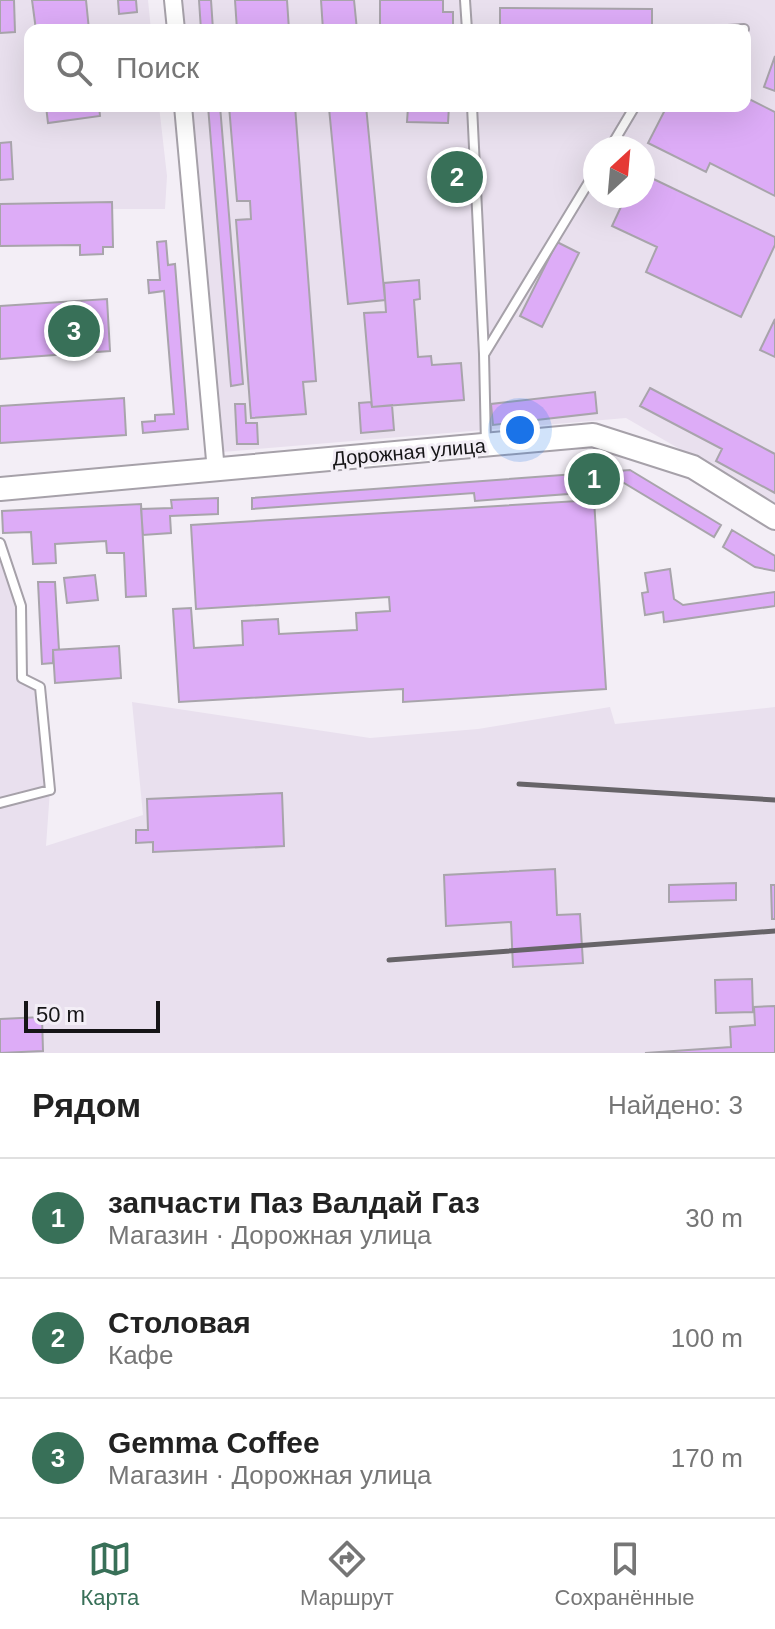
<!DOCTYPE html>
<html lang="ru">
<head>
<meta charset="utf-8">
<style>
	:root { --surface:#fff; --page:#f2f2f2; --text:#222; --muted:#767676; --line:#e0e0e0; --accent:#387058 }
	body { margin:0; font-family:Arial,sans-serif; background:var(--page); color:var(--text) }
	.compass { position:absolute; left:583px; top:136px; width:72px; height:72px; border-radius:50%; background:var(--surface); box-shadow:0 8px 32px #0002; rotate:26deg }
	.scale { position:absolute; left:24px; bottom:20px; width:136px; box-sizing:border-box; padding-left:8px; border:4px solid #161517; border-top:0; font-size:22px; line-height:28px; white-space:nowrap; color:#161517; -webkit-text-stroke:6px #f3eef6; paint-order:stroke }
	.you { position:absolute; left:520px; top:430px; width:28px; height:28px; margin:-20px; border:6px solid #fff; border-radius:50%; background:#1a73e8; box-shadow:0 0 0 12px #1a73e833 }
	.badge { display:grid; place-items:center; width:52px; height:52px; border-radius:50%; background:var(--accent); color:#fff; font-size:26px; font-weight:700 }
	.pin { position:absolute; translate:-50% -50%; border:4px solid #fff; box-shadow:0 2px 8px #0006 }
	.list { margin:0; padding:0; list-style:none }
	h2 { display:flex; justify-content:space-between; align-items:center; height:104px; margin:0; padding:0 32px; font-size:34px }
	h2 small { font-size:26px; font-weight:400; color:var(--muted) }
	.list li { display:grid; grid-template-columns:52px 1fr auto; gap:24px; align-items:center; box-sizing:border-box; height:120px; padding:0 32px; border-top:2px solid var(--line) }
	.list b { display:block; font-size:30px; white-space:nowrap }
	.list p { margin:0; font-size:26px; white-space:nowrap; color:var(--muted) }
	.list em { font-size:26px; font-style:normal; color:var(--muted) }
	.icon { flex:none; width:44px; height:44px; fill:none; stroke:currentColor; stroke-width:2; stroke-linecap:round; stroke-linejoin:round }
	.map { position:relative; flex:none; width:775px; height:1053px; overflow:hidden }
	.search { position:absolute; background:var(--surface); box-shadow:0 8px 32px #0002; left:24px; right:24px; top:24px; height:88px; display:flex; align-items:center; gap:20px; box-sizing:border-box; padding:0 28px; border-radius:16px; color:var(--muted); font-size:30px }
	.sheet { height:464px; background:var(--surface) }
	nav { display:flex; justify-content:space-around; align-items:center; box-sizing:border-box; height:112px; border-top:2px solid var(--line); background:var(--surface); font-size:22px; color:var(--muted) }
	nav a { display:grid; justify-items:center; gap:4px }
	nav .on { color:var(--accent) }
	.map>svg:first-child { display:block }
</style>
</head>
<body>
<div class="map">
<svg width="775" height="1053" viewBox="0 0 775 1053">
	<rect width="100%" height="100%" fill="#f3eef6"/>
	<path fill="#e9e0ee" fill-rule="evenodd" d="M0,0H148L151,30H30V106H159L167,176L165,209H112V202L0,204Z
		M175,0H775V504L626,418L222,452L186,106H745V30H179ZM595,148H643V196H595Z
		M0,543L21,606L22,678L40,687L50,790L46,846L143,815L132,702L370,738L478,729L610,707L615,724L775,707V1053H0Z"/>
	<path fill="#ddacf7" stroke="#a8a4ab" stroke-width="2" d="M0,0H14L15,32L0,33Z
		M32,0H86L89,30H36Z
		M118,0H136L137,12L119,14Z
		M199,0H211L213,30H201Z
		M235,0H287L289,30H237Z
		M321,0H354L357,30H323Z
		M380,0H443V12H453V30H380Z
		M500,8L652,9V30H500Z
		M775,56V91L764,87Z
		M745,97L775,112V196L710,163L706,172L648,143L667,106H745Z
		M46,106H99L100,116L48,123Z
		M208,106H220L243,384L231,386Z
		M229,106H295L316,381L303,382L306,414L251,418L236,220L251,219L250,201H237Z
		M366,106L385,300L348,304L329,108Z
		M367,106H449L448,123L407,122L408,107Z
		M11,142L13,179L0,180V143Z
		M643,174L775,237V245L741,317L646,272L657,247L612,226L626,196H643Z
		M112,202L113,247H103V254L80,255V245L0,246V204Z
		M166,241L168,265L175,264L188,429L143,433L142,422L155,421V415L174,414L164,291L149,293L148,280H160L157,242Z
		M557,242L579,253L542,327L520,316Z
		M419,280L420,299L414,300L418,357L431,356L432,365L461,363L464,400L372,407L364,313L386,312L384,283Z
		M107,299L110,351L0,359V306Z
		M775,319V357L760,350Z
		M650,388L775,454V493L716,461L722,449L640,406Z
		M595,392L597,413L493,425L491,404Z
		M124,398L126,435L0,443V406Z
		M371,402L372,407L392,405L394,430L361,433L359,403Z
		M235,404H245L246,423H257L258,444H237Z
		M630,470L721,525L714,537L624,483L567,487L568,494L475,501L474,493L252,509V498Z
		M218,498V514L170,516L171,533L143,535L141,509L172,508L171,500Z
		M594,500L606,689L403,702V689L179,702L173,609L191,608L194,648L243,645L242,621L278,619L279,634L357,630L356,613L390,611L389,597L196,609L191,525Z
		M141,504L146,596L126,597L124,553H107L106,541L55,544L56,563L33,564L31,532L3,533L2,511Z
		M732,530L775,556V571L755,567L723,547Z
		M670,569L674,599L683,605L775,592V606L664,622L663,612L645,615L642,593L648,592L645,573Z
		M95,575L98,600L67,603L64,578Z
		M38,582H55L59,650H53V663L42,664Z
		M119,646L121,678L55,683L53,650Z
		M282,793L284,846L153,852V842L136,843V830H148L147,799Z
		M555,869L557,915L580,914L583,963L513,967L511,922L446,926L444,875Z
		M736,883V900L669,902V885Z
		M771,885H775V919H772Z
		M752,979L753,1012L716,1013L715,980Z
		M775,1006V1053H645L731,1047L730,1027L755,1025L754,1007Z
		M42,1017L43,1051L0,1053V1019Z"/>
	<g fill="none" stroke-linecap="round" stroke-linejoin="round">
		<defs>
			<path id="lane" d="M465,0L467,30
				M728,30L744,29
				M472,106L484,354L486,445
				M610,148L635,106
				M485,353L595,172
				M0,543L21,606L22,678L40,687L50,790L0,803"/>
			<path id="street" d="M173,0L176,30
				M183,106L216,471"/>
			<path id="secondary" d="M0,489L593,435L693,467L775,518"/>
		</defs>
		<use href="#lane" stroke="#a6a1a9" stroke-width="12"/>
		<use href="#street" stroke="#a6a1a9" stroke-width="20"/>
		<use href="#secondary" stroke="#a6a1a9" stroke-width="26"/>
		<use href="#lane" stroke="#fff" stroke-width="8"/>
		<use href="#street" stroke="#fff" stroke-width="16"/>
		<use href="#secondary" stroke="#fff" stroke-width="22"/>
		<path stroke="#676468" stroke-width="5" d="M519,784L775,800
			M389,960L775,931"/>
	</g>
	<g text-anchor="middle" stroke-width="6" stroke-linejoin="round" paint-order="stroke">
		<g font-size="20" fill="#161517" stroke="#f3eef6">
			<text transform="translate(409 452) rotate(-5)" y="7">Дорожная улица</text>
		</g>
	</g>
</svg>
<svg class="compass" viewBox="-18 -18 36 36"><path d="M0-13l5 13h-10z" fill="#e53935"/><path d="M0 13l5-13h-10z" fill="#767676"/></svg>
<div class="scale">50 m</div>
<div class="you"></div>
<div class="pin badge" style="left:594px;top:479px">1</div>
<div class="pin badge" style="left:457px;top:177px">2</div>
<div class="pin badge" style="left:74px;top:331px">3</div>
<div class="search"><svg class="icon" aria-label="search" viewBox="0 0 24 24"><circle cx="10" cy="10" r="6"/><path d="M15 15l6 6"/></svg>Поиск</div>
</div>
<section class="sheet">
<h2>Рядом<small>Найдено: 3</small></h2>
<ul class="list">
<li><span class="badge">1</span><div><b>запчасти Паз Валдай Газ</b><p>Магазин · Дорожная улица</p></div><em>30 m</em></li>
<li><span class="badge">2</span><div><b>Столовая</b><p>Кафе</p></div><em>100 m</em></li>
<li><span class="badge">3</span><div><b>Gemma Coffee</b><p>Магазин · Дорожная улица</p></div><em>170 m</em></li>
</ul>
</section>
<nav>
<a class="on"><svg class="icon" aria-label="map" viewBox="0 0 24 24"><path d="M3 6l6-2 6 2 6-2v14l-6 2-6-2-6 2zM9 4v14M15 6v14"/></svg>Карта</a>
<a><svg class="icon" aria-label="directions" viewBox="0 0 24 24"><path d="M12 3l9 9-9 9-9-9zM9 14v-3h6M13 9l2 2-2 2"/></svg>Маршрут</a>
<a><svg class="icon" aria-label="saved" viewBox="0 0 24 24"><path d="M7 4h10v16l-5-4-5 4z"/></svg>Сохранённые</a>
</nav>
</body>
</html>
